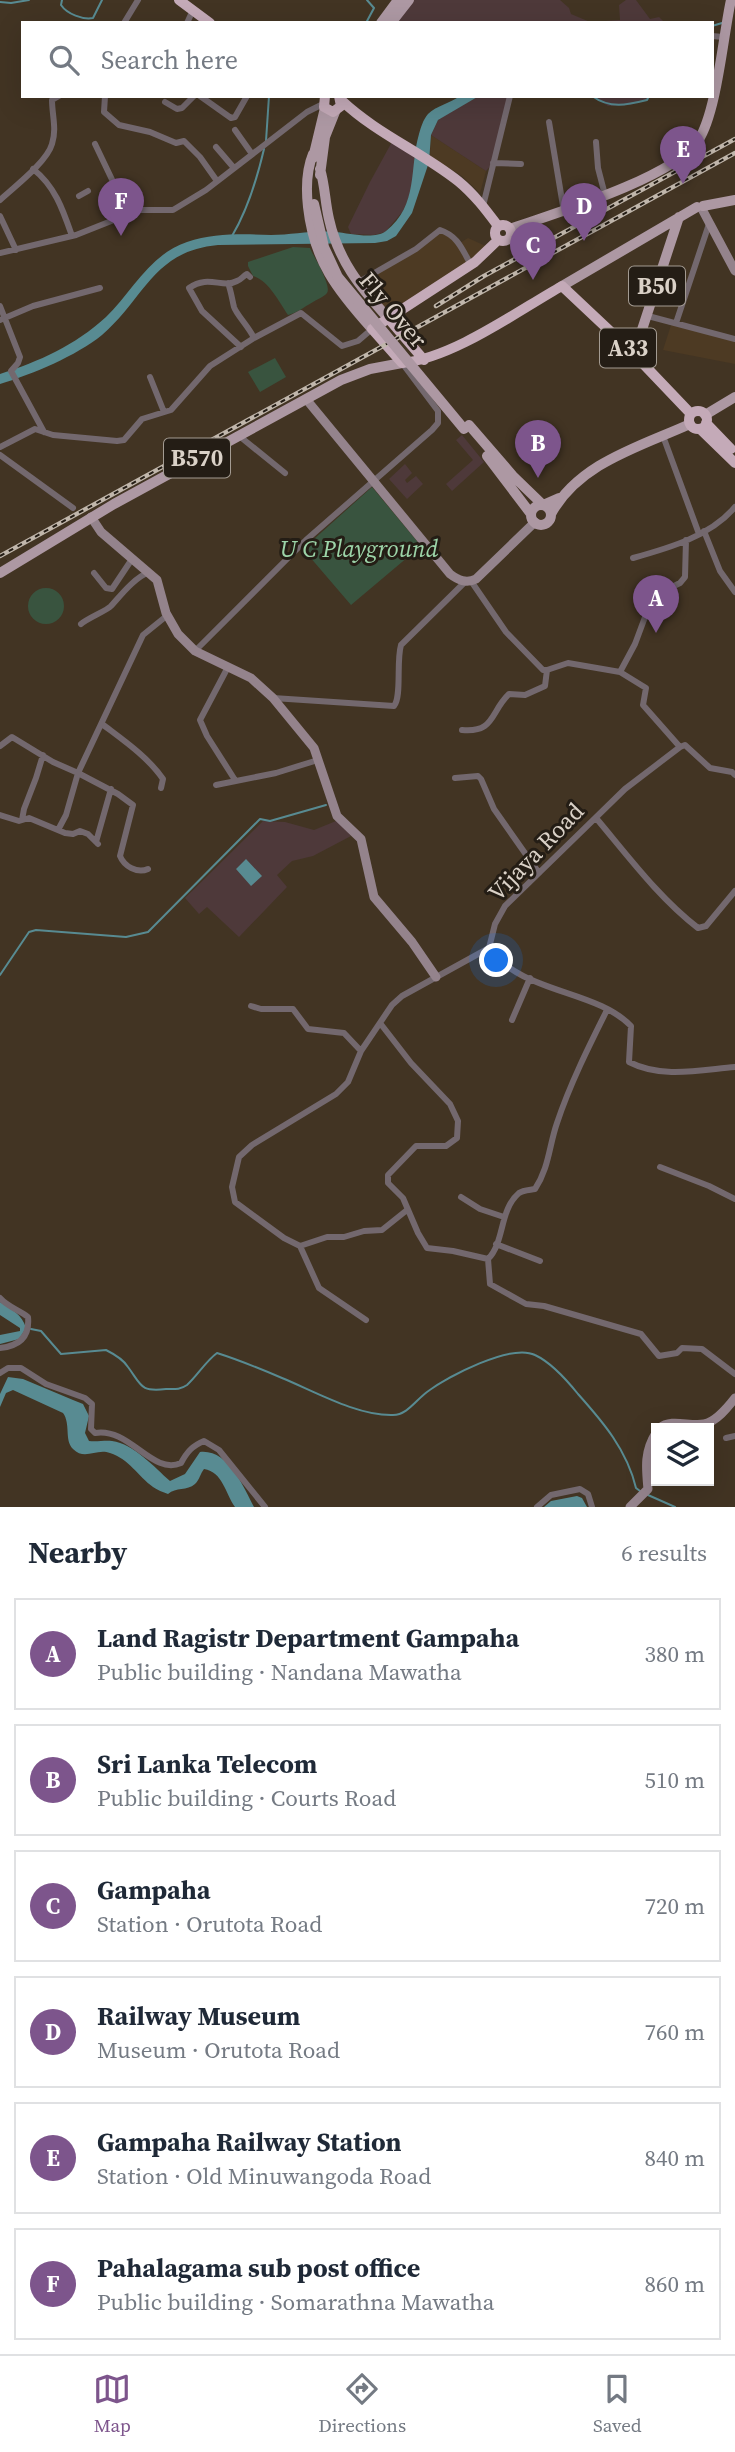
<!DOCTYPE html>
<html lang="en">
<head>
<meta charset="utf-8">
<style>
	:root { --surface:#fff; --page:#f2f2f3; --text:#1f2937; --muted:#747a83; --line:#e0e1e3; --accent:#7d558c }
	body { margin:0; font-family:"Source Serif 4",serif; background:var(--page); color:var(--text) }
	.controls { position:absolute; right:21px; bottom:21px; display:grid; overflow:hidden; border-radius:0px; box-shadow:0 7px 28px #0002 }
	.controls button { width:63px; height:63px; display:grid; place-items:center; padding:0; border:0; border-bottom:2px solid var(--line); background:var(--surface); color:var(--text); font:35px sans-serif }
	.you { position:absolute; left:497px; top:961px; width:24px; height:24px; margin:-18px; border:5px solid #fff; border-radius:50%; background:#1a73e8; box-shadow:0 0 0 10px #1a73e833 }
	.badge { display:grid; place-items:center; width:46px; height:46px; border-radius:50%; background:var(--accent); color:#fff; font-size:23px; font-weight:700 }
	.pin { position:absolute; translate:-50% -58px; filter:drop-shadow(0 2px 4px #0008) }
	.pin::after { content:''; position:absolute; top:37px; width:24px; height:21px; background:inherit; clip-path:polygon(0 0,100% 0,50% 100%) }
	.list { margin:0; padding:0; list-style:none }
	h2 { display:flex; justify-content:space-between; align-items:center; height:91px; margin:0; padding:0 28px; font-size:30px }
	h2 small { font-size:23px; font-weight:400; color:var(--muted) }
	.list li { display:grid; grid-template-columns:46px 1fr auto; gap:21px; align-items:center; box-sizing:border-box; height:112px; margin:0 14px 14px; padding:0 14px; border:2px solid var(--line); border-radius:0px }
	.list b { display:block; font-size:26px; white-space:nowrap }
	.list p { margin:0; font-size:23px; white-space:nowrap; color:var(--muted) }
	.list em { font-size:23px; font-style:normal; color:var(--muted) }
	.icon { flex:none; width:38px; height:38px; fill:none; stroke:currentColor; stroke-width:2; stroke-linecap:round; stroke-linejoin:round }
	.map { position:relative; flex:none; width:735px; height:1507px; overflow:hidden }
	.search { position:absolute; background:var(--surface); box-shadow:0 7px 28px #0002; left:21px; right:21px; top:21px; height:77px; display:flex; align-items:center; gap:18px; box-sizing:border-box; padding:0 24px; border-radius:0px; color:var(--muted); font-size:26px }
	.sheet { height:847px; background:var(--surface) }
	nav { display:flex; justify-content:space-around; align-items:center; box-sizing:border-box; height:98px; border-top:2px solid var(--line); background:var(--surface); font-size:19px; color:var(--muted) }
	nav a { display:grid; justify-items:center; gap:4px }
	nav .on { color:var(--accent) }
	.map>svg:first-child { display:block }
</style>
</head>
<body>
<div class="map">
<svg width="735" height="1507" viewBox="0 0 735 1507">
	<rect width="100%" height="100%" fill="#423423"/>
	<path fill="#4d3a23" d="M431,135L486,171L480,193L462,176L430,156Z
		M440,230L460,243L468,238L490,248L388,318L357,283L394,263Z
		M671,325L735,341V364L663,350Z"/>
	<path fill="#4e393a" d="M409,0H560L569,8L571,14L590,22L620,20L619,5L626,0H636L650,19L659,17L663,21V23H391Z
		M479,96H510L493,163L486,171L431,135L438,120L443,116Z
		M592,96H649L647,100L630,105L608,106Z
		M393,140L414,152L415,172L409,197L403,211L385,232L374,235L351,234L348,227L370,182Z
		M462,435L484,462L452,491L446,484L473,460L456,440Z
		M405,464L412,473L405,480L407,483L416,476L423,484L407,499L389,479Z
		M263,821L285,822L314,830L336,821L341,823L351,836L313,856L292,861L277,875L287,887L239,937L207,907L199,914L185,898Z"/>
	<path fill="#39543f" d="M293,247L310,248C314,257 332,286 327,293C324,297 316,300 313,302C304,307 297,313 288,315C279,302 269,281 253,276L248,266V262Z
		M275,358L286,377L260,392L248,372Z
		M372,487L421,546L351,605L303,549Z
		M28 606a18 18 0 1 1 36 0a18 18 0 1 1-36 0Z"/>
	<path fill="#588b92" d="M460,96H479L438,120L431,135L429,162L412,213L396,236L387,241L375,243L218,245C153,251 145,298 102,335C76,356 33,374 0,384V374C40,361 74,346 106,317C132,292 150,254 187,242C215,233 242,234 271,235C292,235 314,230 335,232C349,233 374,240 386,231C419,205 409,168 419,134C421,127 423,120 428,114C436,106 450,103 460,96Z
		M246,859L262,876L251,886L236,869Z
		M0,1302C12,1310 22,1314 26,1328L19,1339L0,1344V1335L20,1331V1328L0,1315Z
		M8,1377L23,1379L73,1400L83,1404L89,1416L85,1433L89,1441C97,1442 105,1440 112,1441C134,1444 154,1467 170,1481L185,1474L200,1452C228,1449 243,1486 254,1507H235C225,1493 223,1472 204,1469C200,1474 200,1479 195,1484C187,1491 176,1487 168,1494C163,1492 157,1490 153,1487C138,1476 129,1459 110,1453C96,1448 85,1461 73,1449C64,1440 71,1424 63,1413L13,1390L6,1393L0,1407V1394Z
		M577,1496L582,1498L587,1507H544L551,1501Z"/>
	<g fill="none" stroke-linecap="round" stroke-linejoin="round">
		<path stroke="#588b92" stroke-width="2" d="M62,0L61,5C67,14 83,20 93,18L102,0
			M0,2L11,3L29,0
			M366,23L374,8L367,0
			M712,26L722,23
			M592,96C610,109 627,105 647,100L649,96
			M266,141L269,96
			M232,236C248,209 257,179 264,149
			M0,975L29,932L36,930L126,937L148,932L260,819L270,821L326,805
			M31,1329L41,1331L61,1354L106,1350C114,1354 123,1359 128,1367C142,1386 140,1392 166,1389C174,1389 180,1390 187,1385C198,1375 205,1362 217,1353C239,1360 261,1369 282,1378C314,1391 357,1416 393,1415C407,1415 416,1400 427,1392C447,1377 511,1343 535,1355C552,1363 566,1379 578,1394C603,1422 627,1450 636,1488L640,1491
			M648,1495L675,1507"/>
		<path stroke="#73686e" stroke-width="6" d="M124,23L138,0
			M187,23L193,10
			M712,36L723,37
			M105,96L104,112L119,125L150,132L176,143L184,141L200,157L217,181
			M200,96L231,118L235,117L247,96
			M165,102L177,109L182,108L194,96
			M549,122L564,212
			M235,130L252,154
			M596,142L598,168L605,195
			M95,144L128,213
			M216,147L234,168
			M493,163L521,164
			M33,169C55,186 63,210 72,236
			M79,196L88,191
			M0,200C14,187 47,162 52,144C57,129 52,115 52,100L59,96
			M483,206L510,96
			M0,216L16,250
			M0,253L76,235L139,210H173L206,190L307,112L323,104
			M228,283C231,291 232,299 234,307C236,314 249,327 254,338
			M357,283L416,249L440,230C458,236 462,249 471,265
			M0,306L20,357L18,363L11,371L44,432
			M648,316L735,339
			M0,320L33,306L100,288
			M676,323L709,224
			M241,347L202,311L189,288C209,274 222,289 237,281C241,280 243,276 247,274L250,277
			M150,377L164,412
			M238,435L285,473
			M663,436L699,534
			M0,447L35,429L53,435L117,441L124,440L142,419L171,410L210,366L254,338L301,313L342,346L358,341L372,329
			M0,455L73,508
			M704,531L720,571L735,592
			M633,558C669,548 711,536 735,507
			M94,573L106,588L112,589L132,559
			M471,581L506,632L543,670H547
			M81,624C88,618 106,611 111,606C121,595 134,578 149,572
			M195,651L306,540L432,430L438,423V411L402,363
			M228,667L200,720L207,736L235,780
			M547,670L568,663L620,672L646,688L643,705L680,747
			M620,672L635,644L651,601L660,593L680,583L685,577L686,540
			M273,698L394,706C402,697 396,662 401,645L466,581
			M102,724C123,740 148,757 163,779L161,788
			M462,730C495,733 490,712 509,694L525,695L545,686L547,670
			M0,746L12,737L53,762L78,773L143,635L164,618L169,617
			M680,747L685,745L710,768L732,772L735,775
			M455,778L478,776L481,779L494,809L539,873
			M216,785L276,773L318,760
			M0,815L19,821L29,818L65,833L73,834L80,831L88,834L98,844
			M596,818C628,856 659,898 698,928L706,926L735,891
			M22,820L24,809L36,778L43,755
			M58,830L66,815L78,773L118,794L133,805L120,856C124,866 137,874 148,869
			M96,842L111,789
			M489,948C522,994 595,989 631,1026L629,1062C662,1079 700,1070 735,1067
			M251,1006L261,1009H293L308,1029L344,1033L361,1051
			M512,1020L530,978
			M380,1023L411,1063L450,1104L458,1121L457,1138L446,1146H416L388,1175V1183L403,1198L418,1233L427,1248L453,1251L488,1259C505,1242 499,1210 519,1193C523,1190 530,1190 535,1189C549,1168 549,1146 557,1123C570,1084 589,1046 607,1010
			M660,1167L709,1186L735,1199
			M461,1197L480,1209L504,1217
			M496,1244L540,1261
			M300,1246L327,1237H344L364,1231L382,1230L407,1210
			M488,1259L490,1284L526,1304L544,1306L641,1334L659,1356L677,1353L682,1348L702,1349L735,1374
			M0,1298C8,1307 19,1310 28,1317C30,1337 19,1346 0,1348
			M366,1320L319,1288L300,1246L284,1238L235,1202L232,1187L239,1157L252,1145L336,1094L348,1082L361,1051L392,1005L402,996L489,948L495,924L505,906L625,789L680,747
			M0,1373L8,1368H21L46,1384L85,1398L92,1404L91,1429L95,1433C130,1427 152,1476 181,1463C187,1452 192,1446 204,1441L219,1450L265,1507
			M726,1438L735,1436
			M537,1507L551,1495L580,1489L588,1494L592,1507"/>
		<path stroke="#94838c" stroke-width="9" d="M702,209L735,271
			M306,399L450,574C458,580 466,584 476,579L535,522
			M91,517L101,532L157,580L166,613L178,634L195,651L251,678L273,698L314,748L337,816L361,839L374,897L412,942L436,977
			M660,1428C671,1418 690,1427 704,1424C716,1422 728,1407 735,1398
			M630,1507L648,1489C646,1468 644,1452 656,1433"/>
		<path stroke="#ad98a3" stroke-width="10" d="M381,23L398,0
			M391,23L409,0
			M313,154C306,171 306,189 308,207C314,261 337,290 372,329
			M313,158L325,108
			M320,169C325,185 325,202 329,219C338,260 360,287 388,318
			M320,175L325,137L335,112
			M703,206L735,200
			M510,229C553,214 673,178 698,141C717,112 723,36 731,0
			M562,286L697,207
			M634,354L679,217
			M705,415L735,397
			M469,425L513,476L543,505L559,498
			M487,456L531,514
			M531 515a10 10 0 1 1 20 0a10 10 0 1 1-20 0Z
			M551,514C579,463 639,447 690,424
			M0,573L114,504L341,380L370,369L402,363"/>
		<path stroke="#c4aab8" stroke-width="10" d="M179,0L210,23
			M325,96L324,107L333,112L341,106L339,96
			M341,100C377,134 420,151 458,181C474,194 486,210 498,226
			M495 233a8 8 0 1 1 16 0a8 8 0 1 1-16 0Z
			M498,240L475,262L372,329L402,363C453,358 516,312 562,286L629,349L691,414
			M388,318L424,360
			M689 420a9 9 0 1 1 18 0a9 9 0 1 1-18 0Z
			M706,423L731,449
			M700,429L735,463"/>
		<defs>
			<path id="rail" d="M436,306L484,276L735,139
				M0,556L735,153"/>
		</defs>
		<use href="#rail" stroke="#c0b6ab" stroke-width="4.5"/>
		<use href="#rail" stroke="#241d15" stroke-width="2" stroke-dasharray="5" stroke-linecap="butt"/>
		<path stroke="#ad98a3" stroke-width="10" d="M314,204L324,247L338,277L464,429"/>
	</g>
	<g text-anchor="middle" stroke-width="6" stroke-linejoin="round" paint-order="stroke">
		<g fill="#241d15" stroke="#a39b92" stroke-width="2">
			<rect x="629" y="266.5" width="56" height="39" rx="5"/>
			<rect x="600" y="328.5" width="56" height="39" rx="5"/>
			<rect x="164" y="438.5" width="66" height="39" rx="5"/>
		</g>
		<g font-size="23" font-weight="bold" fill="#dad1c7">
			<text x="657" y="294">B50</text>
			<text x="628" y="356">A33</text>
			<text x="197" y="466">B570</text>
		</g>
		<g font-size="24" fill="#dad1c7" stroke="#241d15">
			<text transform="translate(393 310) rotate(50)" y="8">Fly Over</text>
			<text transform="translate(536 852) rotate(-46)" y="8">Vijaya Road</text>
		</g>
		<g font-size="24" font-style="italic" fill="#9cd4a8" stroke="#241d15">
			<text x="359" y="557">U C Playground</text>
		</g>
	</g>
</svg>
<div class="controls">
<button><svg class="icon" aria-label="layers" viewBox="0 0 24 24"><path d="M12 4l9 5-9 5-9-5zM3 14l9 5 9-5"/></svg></button>
</div>
<div class="you"></div>
<div class="pin badge" style="left:656px;top:633px">A</div>
<div class="pin badge" style="left:538px;top:478px">B</div>
<div class="pin badge" style="left:533px;top:280px">C</div>
<div class="pin badge" style="left:584px;top:241px">D</div>
<div class="pin badge" style="left:683px;top:184px">E</div>
<div class="pin badge" style="left:121px;top:236px">F</div>
<div class="search"><svg class="icon" aria-label="search" viewBox="0 0 24 24"><circle cx="10" cy="10" r="6"/><path d="M15 15l6 6"/></svg>Search here</div>
</div>
<section class="sheet">
<h2>Nearby<small>6 results</small></h2>
<ul class="list">
<li><span class="badge">A</span><div><b>Land Ragistr Department Gampaha</b><p>Public building · Nandana Mawatha</p></div><em>380 m</em></li>
<li><span class="badge">B</span><div><b>Sri Lanka Telecom</b><p>Public building · Courts Road</p></div><em>510 m</em></li>
<li><span class="badge">C</span><div><b>Gampaha</b><p>Station · Orutota Road</p></div><em>720 m</em></li>
<li><span class="badge">D</span><div><b>Railway Museum</b><p>Museum · Orutota Road</p></div><em>760 m</em></li>
<li><span class="badge">E</span><div><b>Gampaha Railway Station</b><p>Station · Old Minuwangoda Road</p></div><em>840 m</em></li>
<li><span class="badge">F</span><div><b>Pahalagama sub post office</b><p>Public building · Somarathna Mawatha</p></div><em>860 m</em></li>
</ul>
</section>
<nav>
<a class="on"><svg class="icon" aria-label="map" viewBox="0 0 24 24"><path d="M3 6l6-2 6 2 6-2v14l-6 2-6-2-6 2zM9 4v14M15 6v14"/></svg>Map</a>
<a><svg class="icon" aria-label="directions" viewBox="0 0 24 24"><path d="M12 3l9 9-9 9-9-9zM9 14v-3h6M13 9l2 2-2 2"/></svg>Directions</a>
<a><svg class="icon" aria-label="saved" viewBox="0 0 24 24"><path d="M7 4h10v16l-5-4-5 4z"/></svg>Saved</a>
</nav>
</body>
</html>
